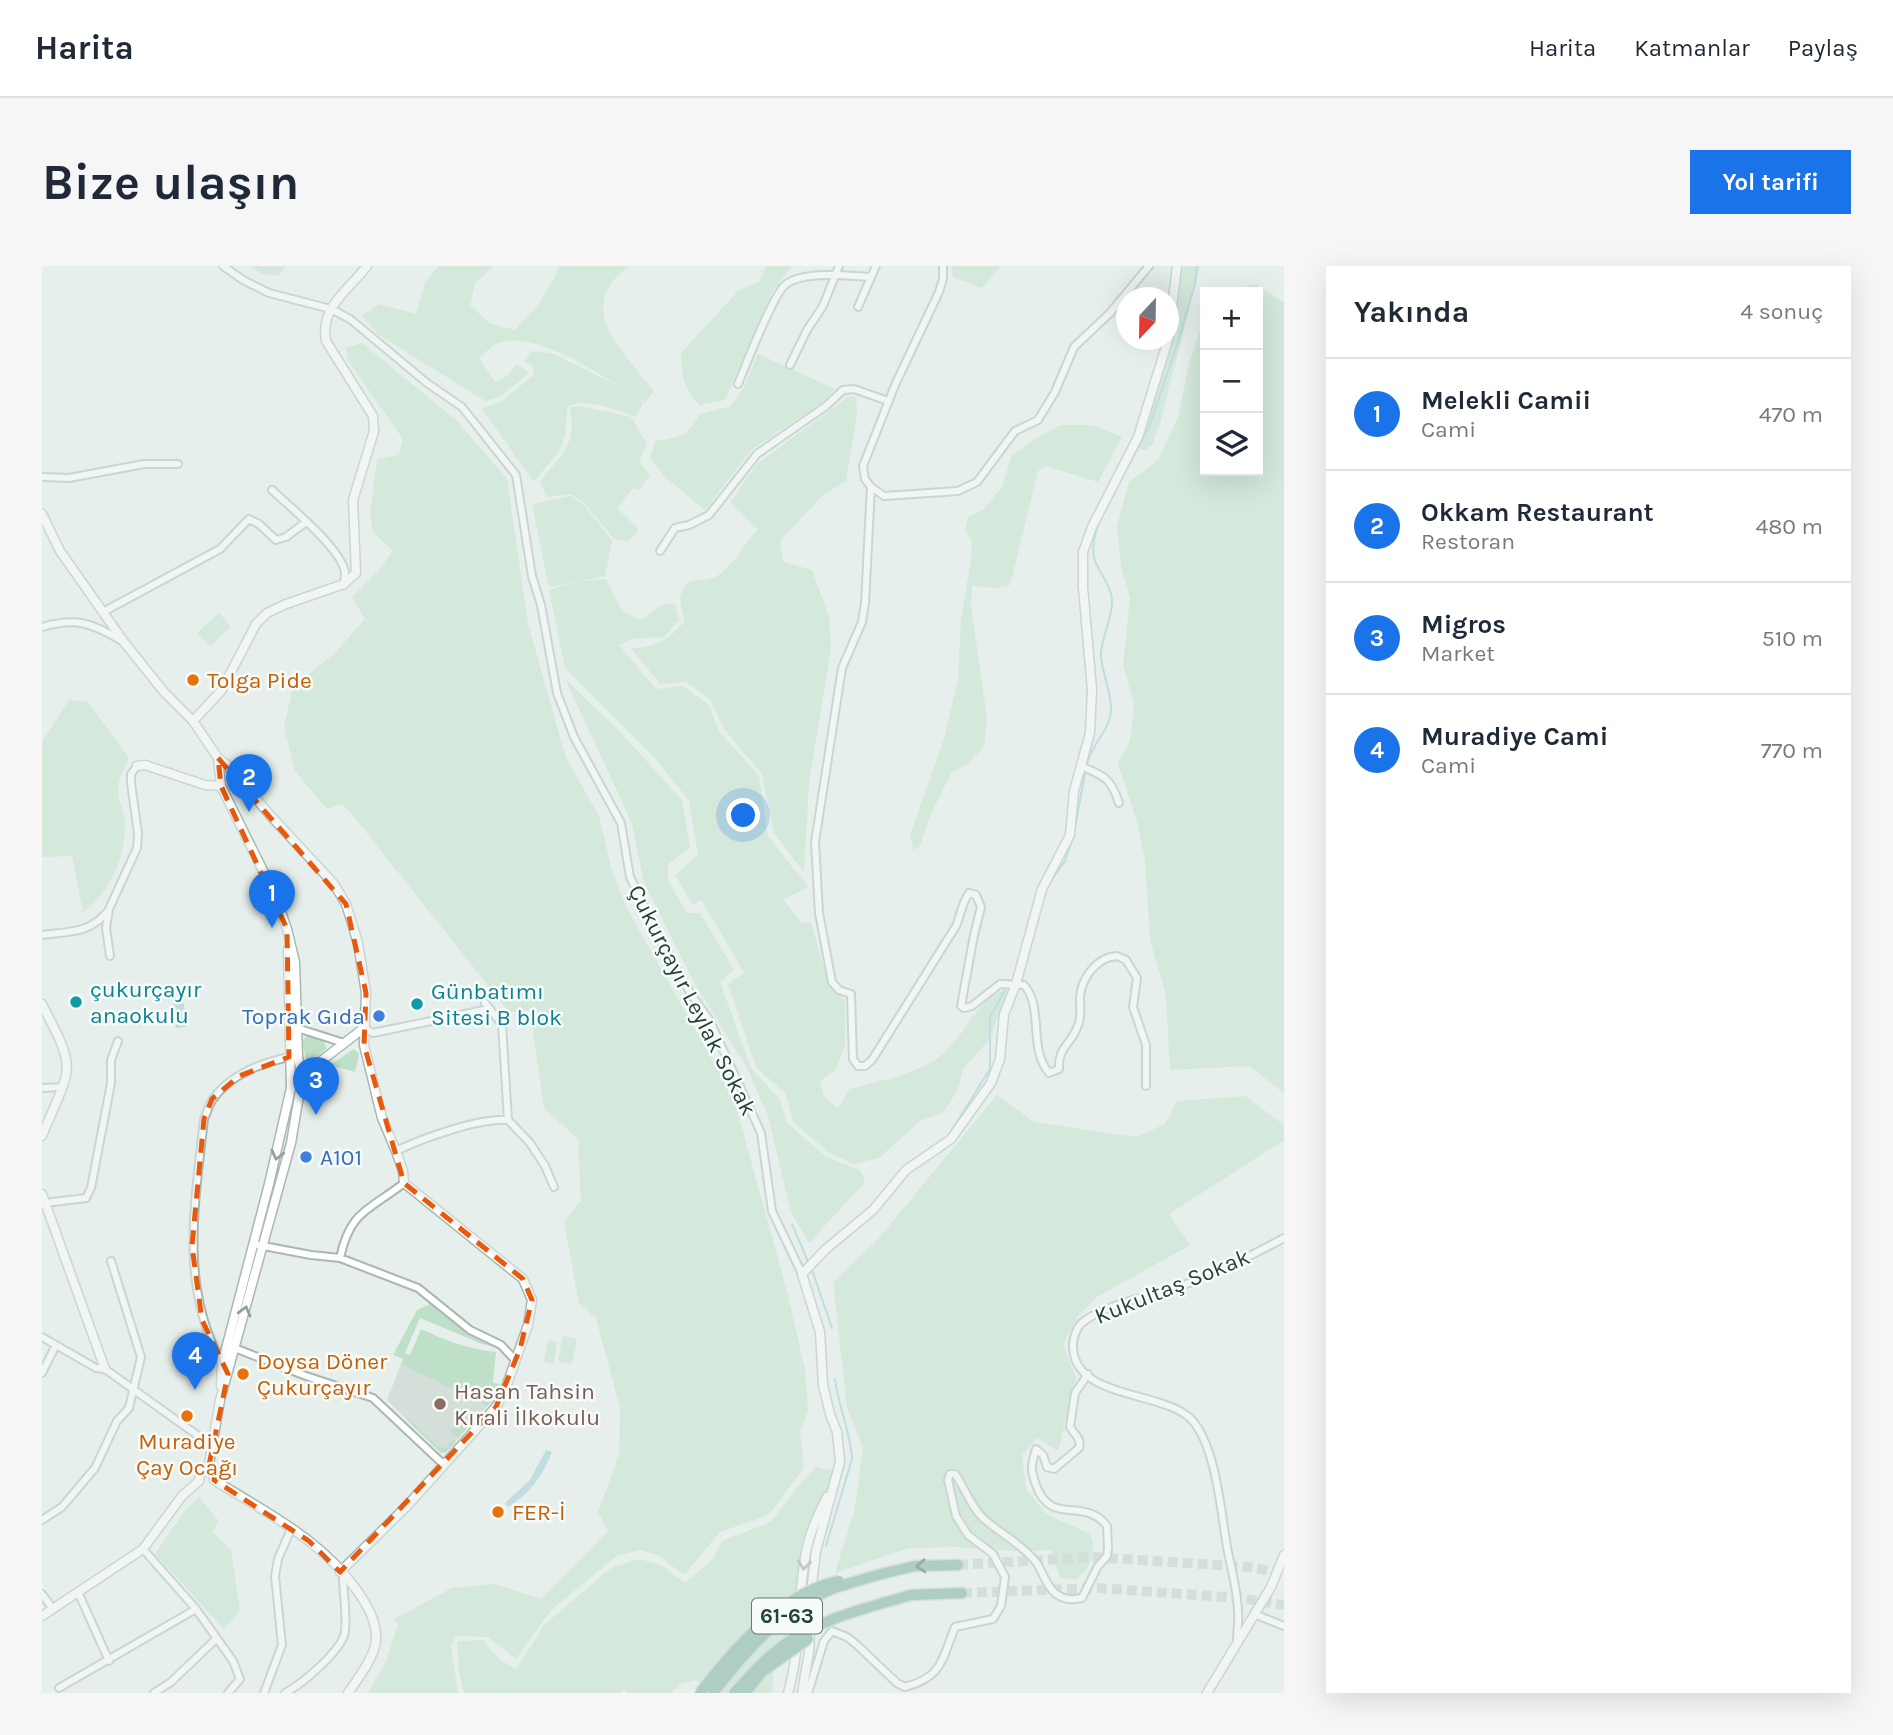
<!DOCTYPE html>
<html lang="tr">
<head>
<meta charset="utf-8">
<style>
	:root { --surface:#fff; --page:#f6f6f7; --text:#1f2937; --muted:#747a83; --line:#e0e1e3; --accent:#1a73e8 }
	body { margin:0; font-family:Karla,sans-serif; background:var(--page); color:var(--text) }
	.controls { position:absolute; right:21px; top:21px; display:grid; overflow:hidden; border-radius:0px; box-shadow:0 7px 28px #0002 }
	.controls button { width:63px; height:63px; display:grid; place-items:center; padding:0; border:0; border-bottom:2px solid var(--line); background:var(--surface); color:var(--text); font:35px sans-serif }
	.compass { position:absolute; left:1074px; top:21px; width:63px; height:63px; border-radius:50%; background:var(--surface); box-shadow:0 7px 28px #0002; rotate:202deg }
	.you { position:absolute; left:702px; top:550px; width:24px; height:24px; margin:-18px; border:5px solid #fff; border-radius:50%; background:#1a73e8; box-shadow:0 0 0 10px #1a73e833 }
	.badge { display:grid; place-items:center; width:46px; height:46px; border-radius:50%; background:var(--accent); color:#fff; font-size:23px; font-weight:700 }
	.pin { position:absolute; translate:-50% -58px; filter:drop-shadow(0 2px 4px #0008) }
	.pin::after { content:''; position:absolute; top:37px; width:24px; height:21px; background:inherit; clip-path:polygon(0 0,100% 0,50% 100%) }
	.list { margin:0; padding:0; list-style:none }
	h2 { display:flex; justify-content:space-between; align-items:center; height:91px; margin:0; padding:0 28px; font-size:30px }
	h2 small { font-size:23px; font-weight:400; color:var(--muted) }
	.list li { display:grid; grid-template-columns:46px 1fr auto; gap:21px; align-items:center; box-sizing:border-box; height:112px; padding:0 28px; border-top:2px solid var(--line) }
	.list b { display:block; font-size:26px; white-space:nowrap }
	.list p { margin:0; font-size:23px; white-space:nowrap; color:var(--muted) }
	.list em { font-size:23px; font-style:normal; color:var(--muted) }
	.icon { flex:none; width:38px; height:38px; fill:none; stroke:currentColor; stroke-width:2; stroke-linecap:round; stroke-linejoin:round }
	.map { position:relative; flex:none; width:1242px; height:1427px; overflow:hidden; border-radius:0px }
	header { display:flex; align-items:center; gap:42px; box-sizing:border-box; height:98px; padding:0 35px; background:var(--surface); border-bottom:2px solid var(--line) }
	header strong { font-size:33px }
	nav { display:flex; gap:38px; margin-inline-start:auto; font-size:24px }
	.intro { display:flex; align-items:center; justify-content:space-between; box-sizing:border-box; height:168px; padding:0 42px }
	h1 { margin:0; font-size:49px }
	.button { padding:18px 32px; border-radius:0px; background:var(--accent); color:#fff; font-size:24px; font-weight:700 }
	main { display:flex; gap:42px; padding:0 42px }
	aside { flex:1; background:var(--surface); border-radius:0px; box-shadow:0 7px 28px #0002 }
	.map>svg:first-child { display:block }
</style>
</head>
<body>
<header>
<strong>Harita</strong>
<nav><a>Harita</a><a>Katmanlar</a><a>Paylaş</a></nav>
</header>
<div class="intro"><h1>Bize ulaşın</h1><a class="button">Yol tarifi</a></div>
<main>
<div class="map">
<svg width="1242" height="1427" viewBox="0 0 1242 1427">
	<rect width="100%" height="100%" fill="#e6efeb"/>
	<path fill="#d4dfda" d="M361,1093L450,1135L404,1186L399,1187L345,1134Z"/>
	<path fill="#bfe0c8" d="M207,0H244L236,10L221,8Z
		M397,0H452L433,17L428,39L447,57L473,64L496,39L517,4L516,0H587C529,42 583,87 612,125L603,136L598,133L601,138L593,151C575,143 544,132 525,140C525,183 518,183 492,216L440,143L460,135L493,108L489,99L482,96L491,85L512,88L582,123C552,105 490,62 454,78C448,81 442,88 437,92L453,116L466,109L475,98L487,107L458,131L443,135L337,69L320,50L337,38L374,48L384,15Z
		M724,0H750L730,26L683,134L658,139C641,124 640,108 639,87L697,24L717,16Z
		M910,0H959L940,22L911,11Z
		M1138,0H1158L1118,158L1110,179L1103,184L1094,182L1102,164L1130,73Z
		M1214,18L1238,35H1242V827L1207,800L1128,804L1124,729L1108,674L1103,594L1096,559L1076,497L1088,475L1092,437L1081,400L1088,332L1079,300L1075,260L1087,216L1116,194L1136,151L1148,94L1163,50V205H1216V26H1179Z
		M320,77L415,155L465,213L486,358L524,492L557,550L569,601L584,641L691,830L746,1029L763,1104L766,1145L758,1165L762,1202L726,1249L678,1266L642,1309L617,1290L599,1284L576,1289L509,1344L474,1393L446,1371L414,1370L409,1380L416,1427H326L344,1395L356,1359L352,1353L410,1322L453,1318L499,1333L566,1265L556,1246L577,1189L578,1142L554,1052L537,1037L522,956L539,935L536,873L502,842L488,744L467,746L309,547L300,538L285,543L253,505L242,461L251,421L292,388L323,353L310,331L336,305L351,285L331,266L328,248L335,193L357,189L361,173L306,95L304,82Z
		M716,88L793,123L778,138L709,184L663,244L623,211L608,192L613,175C635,172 648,170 657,148L688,141L701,123Z
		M807,130L814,132L815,149L804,215L782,228L738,275L741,296L770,304L787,351L789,382L767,516L762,606L732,567L720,508L682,463L668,433L644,416L618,418L589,382C612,383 629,372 643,355C638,336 634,330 648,315C655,314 664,314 671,312C691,303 701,278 716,263L688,237L714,199Z
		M536,140L589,151L605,178L597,195L608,209L597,224L591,222L575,242L597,264L586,275L572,273L542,237L529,228L505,231L498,216C520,188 535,179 528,142Z
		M1019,159H1050L1080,171L1056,216L1004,200L996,205L968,319L952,322L930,320L929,340L945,452L942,481L926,497L909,507L888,550L878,580L871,584L868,569L902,473L916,413L919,353L929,294L930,274L923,266L926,251L941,244L960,221L970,189L996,171Z
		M528,230L542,239L570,275L563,310L536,316L564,313L580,345L599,354L621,338H633L637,354L622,371L589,373L577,379L614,423L641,420L667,439L677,465L717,510L726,570L766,621L741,634L760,657H769L787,719L803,735V779L793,804L778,815L782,831L796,842L808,823C834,816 874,808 896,792C902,788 907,781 912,776C926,761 943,725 965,725L948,773L921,803L915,825L901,847L878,855L837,892L811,898L786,886L751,855L744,828L714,801L686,718L702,707L659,633L651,639L633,609L656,589L647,535L614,493L523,402L507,324L535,316L507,321L490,238Z
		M177,347L189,361L168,380L155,367Z
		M523,413L578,466L640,534L648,582L626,598V615L645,647H658L692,704L678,716L709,802L738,834L745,857L784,891L818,904L823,916L767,977L749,947L726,850L705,802L653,718L602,616L590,557Z
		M27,434L46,436L87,492C83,501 76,514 76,523C76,534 82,545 83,556C84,592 69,624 41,647L30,590L0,591V476Z
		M267,766L280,772L285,782L265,797L260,776Z
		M312,783L317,788L313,806L288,799Z
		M955,829L992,856L1094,871L1123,858L1135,835L1203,830L1242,859V874L1127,948L1148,979L1055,1031L1036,1050L1021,1078L1034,1112L1016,1185L995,1172L980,1189L984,1222L1004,1248L1048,1268C1055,1288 1049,1300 1034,1314L1018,1311L1009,1284L970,1285L914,1281L867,1282L793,1307L813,1242L821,1181L805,1141L791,1017L837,972Z
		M388,1038L425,1068L453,1081L440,1078L378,1052L363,1087L368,1089L379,1063C404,1075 427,1083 454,1086L451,1117L459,1118L446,1140L359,1098L361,1093L351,1089L375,1044Z
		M521,1070L535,1073L530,1098L516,1095Z
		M506,1074L515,1076L512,1098L502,1096Z
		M422,1149L430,1156L416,1172L408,1165Z
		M366,1152L396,1181L403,1182L412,1173L414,1176L404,1186L399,1187L364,1153Z
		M774,1201L791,1205L790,1214L754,1329L760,1364L732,1401L730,1427H667L654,1414L638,1418L629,1427H585L582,1424L578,1427H422L417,1405L415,1375L441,1374L456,1392L474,1404L503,1358L569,1302L597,1293L619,1299L643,1317L671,1293L680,1275L729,1256L756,1220Z
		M157,1231L176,1254L171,1266L189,1284L198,1344L182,1363L113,1288L145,1242Z"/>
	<path fill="#8ec9d4" d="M142,737L144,761L134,762L131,738Z
		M504,1184L510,1186C501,1209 488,1228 466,1241L463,1237L488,1214Z"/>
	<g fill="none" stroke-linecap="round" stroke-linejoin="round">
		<path stroke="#8ec9d4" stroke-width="2" d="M1083,206L1107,161L1135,79L1153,18L1155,0
			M1045,498C1049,478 1068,465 1069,445C1070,426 1058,402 1059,387C1060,369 1071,352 1070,334C1069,319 1058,308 1053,295C1049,283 1053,269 1056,257
			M1032,566L1043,508
			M1008,616L1023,595L1031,571
			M908,867L948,803V752L964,722
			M750,958L766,996
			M770,1004L790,1062
			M784,1280L810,1193C809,1167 796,1140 793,1113"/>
		<path stroke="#bfccc8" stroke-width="10" stroke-dasharray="10 5" stroke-linecap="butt" d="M916,1299L1050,1291L1206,1301L1242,1307
			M920,1327L1055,1322L1198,1332L1242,1339"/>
		<defs>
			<path id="minor" d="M181,0L201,14L227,27L289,43L308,53L385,117L420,141L474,209L490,310L499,339L515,427L532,471L579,557L588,611L622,681L649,728L668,755L719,867L730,945L760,1008
				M901,0V13L897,26L853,119L821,200L823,213L829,221L823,337L820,356L800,402L773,576L777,647L790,716L797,724L809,728L811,793L816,800H823L830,794L914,660C919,648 920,637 927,627L934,629L939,641L932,669L919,740L922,742L930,740L958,718L982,719C1002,741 986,783 1007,807L1017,803C1016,782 1027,780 1034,764C1040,753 1038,743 1038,732C1039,712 1055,691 1075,690L1084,694L1095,712L1091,741L1104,779V820
				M816,41L834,0
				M748,99L765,64L781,40L797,0
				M696,118C704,99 731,29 743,19C761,4 807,10 829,11
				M0,211L27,212L102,198H136
				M829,221L842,230L916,225L935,216L973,165L996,154L1013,126L1032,81L1068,47L1107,0
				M230,224C247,240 301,284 303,307C303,310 302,314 302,318
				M618,285L633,262L647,259L667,249L715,188L784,140L801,124L812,123L846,135
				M61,346L178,283L207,253L217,258L234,274L244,271L264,256
				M0,361C34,351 50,357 80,375
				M1039,500C1062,510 1069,512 1077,537
				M0,669C28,665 47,668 66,645
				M68,690L64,662L67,643L95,582L96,567L89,517V508L95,500
				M443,737L460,758L466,854L488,877L503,900L512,921
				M255,762L302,777
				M322,762L331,767L442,744
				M0,822L20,821
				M354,885C381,872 437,852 466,854
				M3,937L44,932L49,922L69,817V794L76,775
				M211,978L269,989L298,992L376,1022L428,1064L459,1079L474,1095
				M298,992C308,944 328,944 362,917
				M0,1071L54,1102L63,1103L169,1179
				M190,1081L264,1110L331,1132L401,1198
				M180,1098C137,1020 153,937 162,853C165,847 167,838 171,833C188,809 219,797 247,791
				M0,1107L14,1079
				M0,1254L20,1241L53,1202L75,1155L87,1142L99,1091L69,995
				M101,1283L154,1343L191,1395L198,1413L186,1427
				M36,1326L67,1395
				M0,1328L11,1343
				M1212,1348L1242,1360
				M1195,1376C1195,1366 1197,1355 1196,1344C1195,1323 1189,1302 1185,1281C1179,1246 1174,1181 1150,1154C1122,1124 1030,1134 1031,1079C1031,1072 1035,1060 1041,1056C1068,1036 1105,1032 1136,1021C1173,1008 1207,991 1242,972
				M17,1422L154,1343
				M112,1427L129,1416L174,1373
				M222,1427L240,1379L233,1310L236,1293L249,1263
				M243,1427C260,1418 301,1384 303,1365C305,1348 301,1326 301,1309
				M766,1427L782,1375L790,1365L805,1371L815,1379L855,1417L863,1421C901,1411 900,1393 913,1361L951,1353L959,1340L963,1311L951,1288L926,1269L914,1250L906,1214L908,1208H913C923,1222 927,1237 939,1250C956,1267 978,1276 994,1296C1001,1306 1004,1320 1014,1328C1023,1334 1030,1334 1040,1332L1056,1300L1065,1290L1066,1282L1065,1260C1042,1230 1009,1261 994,1219C988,1202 989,1200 994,1183L1001,1189L1005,1201L1012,1203L1037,1182C1040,1173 1032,1168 1028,1161L1033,1127L1046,1108"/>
			<path id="tertiary" d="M1126,72L1135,0
				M0,248L18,285L82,376L122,426L151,455L176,492L179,520L234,631L245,663L253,696L256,791L260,811L258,824L249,877L178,1134L166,1204
				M151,455L179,425L214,358L225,347L244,338L302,318L314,307L311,234L332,165L331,150L284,75C278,40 306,25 325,0
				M176,492L185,499L228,549L292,618L304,638L316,677L324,727L322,779L340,852L354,885L361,905L362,917L481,1013L490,1034L486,1059L462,1127L454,1141L365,1240L298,1306
				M95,500L103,499L163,519L179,520
				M0,738C9,758 29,787 24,809C21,826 6,853 0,870
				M258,811L322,762
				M0,928L63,1103
				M179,1120L180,1098L227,918L249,822L246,683
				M172,1214C204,1234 238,1252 267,1275C293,1295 342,1345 333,1380C329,1396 315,1414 306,1427
				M157,1215L158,1207L163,1204L171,1207L172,1214
				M0,1350L101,1283L140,1230L157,1215
				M746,1427C759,1382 755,1338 763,1292C766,1270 775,1250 785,1231
				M760,1427L767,1386L770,1318L774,1285L798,1196L795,1166L788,1148L781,1119L778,1066L760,1008L784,983L831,944L864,904L909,873L949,817L958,793L962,748L974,718L1000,623L1028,569L1032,525L1048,467L1050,424L1041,321V286L1050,261L1096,171L1126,74
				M1165,1427L1229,1321L1242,1289"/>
			<path id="primary" d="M843,1307L873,1300L916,1299
				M869,1329L920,1327"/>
		</defs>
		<use href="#minor" stroke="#a8b8b2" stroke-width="10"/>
		<use href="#tertiary" stroke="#a8b8b2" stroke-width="11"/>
		<use href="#primary" stroke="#c2cac8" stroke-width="13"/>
		<use href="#minor" stroke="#fff" stroke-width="6"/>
		<use href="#tertiary" stroke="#fff" stroke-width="8"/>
		<use href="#primary" stroke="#6aa596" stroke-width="10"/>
		<defs>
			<path id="primary-bridge" d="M658,1427C691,1383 741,1326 797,1315
				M671,1427C702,1387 741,1342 790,1323C807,1317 825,1312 843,1307
				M692,1427C707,1411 721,1394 739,1381C776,1353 825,1342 869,1329
				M703,1427L720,1406L766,1373"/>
		</defs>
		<use href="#primary-bridge" stroke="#c2cac8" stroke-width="13" stroke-linecap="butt"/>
		<use href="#primary-bridge" stroke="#6aa596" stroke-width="10"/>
	</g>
	<defs><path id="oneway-chevron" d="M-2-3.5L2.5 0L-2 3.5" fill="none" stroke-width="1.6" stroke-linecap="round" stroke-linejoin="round" transform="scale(1.75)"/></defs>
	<g stroke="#92a09c">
		<use href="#oneway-chevron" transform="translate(235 889) rotate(104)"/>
		<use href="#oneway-chevron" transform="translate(203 1045) rotate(-75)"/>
		<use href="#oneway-chevron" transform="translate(762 1299) rotate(97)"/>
	</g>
	<use stroke="#365b51" href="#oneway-chevron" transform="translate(879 1300) rotate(176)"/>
	<path d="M0 0H1242V1427H0ZM176,492L304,638L324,727L322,779L362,917L481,1013L490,1034L478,1083L454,1141L298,1306L267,1275L172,1214L173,1207L166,1204L186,1108L160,1054L150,980L162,853L170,833L197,810L247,791L245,663L179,520Z" fill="#e6efeb" fill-opacity=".55" fill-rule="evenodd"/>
	<path fill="none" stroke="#e8590c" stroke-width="5" stroke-dasharray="14 9" stroke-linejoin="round" d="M176,492L304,638L324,727L322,779L362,917L481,1013L490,1034L478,1083L454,1141L298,1306L267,1275L172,1214L173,1207L166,1204L186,1108L160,1054L150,980L162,853L170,833L197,810L247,791L245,663L179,520Z"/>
	<g fill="#e8710a" stroke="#f7fbf9" stroke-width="2.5">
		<circle cx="151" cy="414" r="7"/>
		<circle cx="201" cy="1108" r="7"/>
		<circle cx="145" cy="1150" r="7"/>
		<circle cx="456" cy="1246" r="7"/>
	</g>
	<g fill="#0f9aa8" stroke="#f7fbf9" stroke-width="2.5">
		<circle cx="34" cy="736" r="7"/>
		<circle cx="375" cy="738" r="7"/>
	</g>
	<g fill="#3f7fe0" stroke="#f7fbf9" stroke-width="2.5">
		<circle cx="337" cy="750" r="7"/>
		<circle cx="264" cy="891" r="7"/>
	</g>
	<circle fill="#8d6e63" stroke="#f7fbf9" stroke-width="2.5" cx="398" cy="1138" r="7"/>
	<g text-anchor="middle" stroke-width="5" stroke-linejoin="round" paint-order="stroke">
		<rect fill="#f7fbf9" stroke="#637a73" stroke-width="2" x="710" y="1332.5" width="70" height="35" rx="5"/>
		<g font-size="21" font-weight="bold" fill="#24423a">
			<text x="745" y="1357">61-63</text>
		</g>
		<g font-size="23" fill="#c56008" stroke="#f7fbf9" text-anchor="start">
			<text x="165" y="422">Tolga Pide</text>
			<text x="215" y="1103">Doysa Döner<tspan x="215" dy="26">Çukurçayır</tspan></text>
			<text x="145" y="1183" text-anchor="middle">Muradiye<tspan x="145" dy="26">Çay Ocağı</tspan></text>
			<text x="470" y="1254">FER-İ</text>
		</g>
		<g font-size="23" fill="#0d838f" stroke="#f7fbf9" text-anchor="start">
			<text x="48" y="731">çukurçayır<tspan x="48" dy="26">anaokulu</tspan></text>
			<text x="389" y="733">Günbatımı<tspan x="389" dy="26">Sitesi B blok</tspan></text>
		</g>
		<g font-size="23" fill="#24423a" stroke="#f7fbf9">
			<text transform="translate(651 734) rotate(63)" y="8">Çukurçayır Leylak Sokak</text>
			<text transform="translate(1130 1020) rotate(-22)" y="8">Kukultaş Sokak</text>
		</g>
		<g font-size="23" fill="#366cbe" stroke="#f7fbf9" text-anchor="end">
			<text x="323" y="758">Toprak Gıda</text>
			<text x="278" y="899" text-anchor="start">A101</text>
		</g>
		<g font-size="23" fill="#785e54" stroke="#f7fbf9" text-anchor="start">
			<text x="412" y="1133">Hasan Tahsin<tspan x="412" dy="26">Kırali İlkokulu</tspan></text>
		</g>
	</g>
</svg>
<div class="controls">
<button>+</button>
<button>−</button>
<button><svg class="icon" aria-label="layers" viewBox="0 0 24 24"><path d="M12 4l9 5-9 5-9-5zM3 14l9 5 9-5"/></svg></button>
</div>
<svg class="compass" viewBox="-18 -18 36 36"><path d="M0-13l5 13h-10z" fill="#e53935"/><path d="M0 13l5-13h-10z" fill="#747a83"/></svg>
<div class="you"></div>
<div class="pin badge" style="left:230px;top:662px">1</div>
<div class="pin badge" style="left:207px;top:546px">2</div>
<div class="pin badge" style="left:274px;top:849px">3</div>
<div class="pin badge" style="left:153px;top:1124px">4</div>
</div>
<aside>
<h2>Yakında<small>4 sonuç</small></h2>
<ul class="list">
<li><span class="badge">1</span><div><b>Melekli Camii</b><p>Cami</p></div><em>470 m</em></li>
<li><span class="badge">2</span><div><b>Okkam Restaurant</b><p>Restoran</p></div><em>480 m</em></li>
<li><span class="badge">3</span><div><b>Migros</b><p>Market</p></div><em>510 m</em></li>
<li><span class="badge">4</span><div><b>Muradiye Cami</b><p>Cami</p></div><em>770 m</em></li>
</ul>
</aside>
</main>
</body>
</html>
